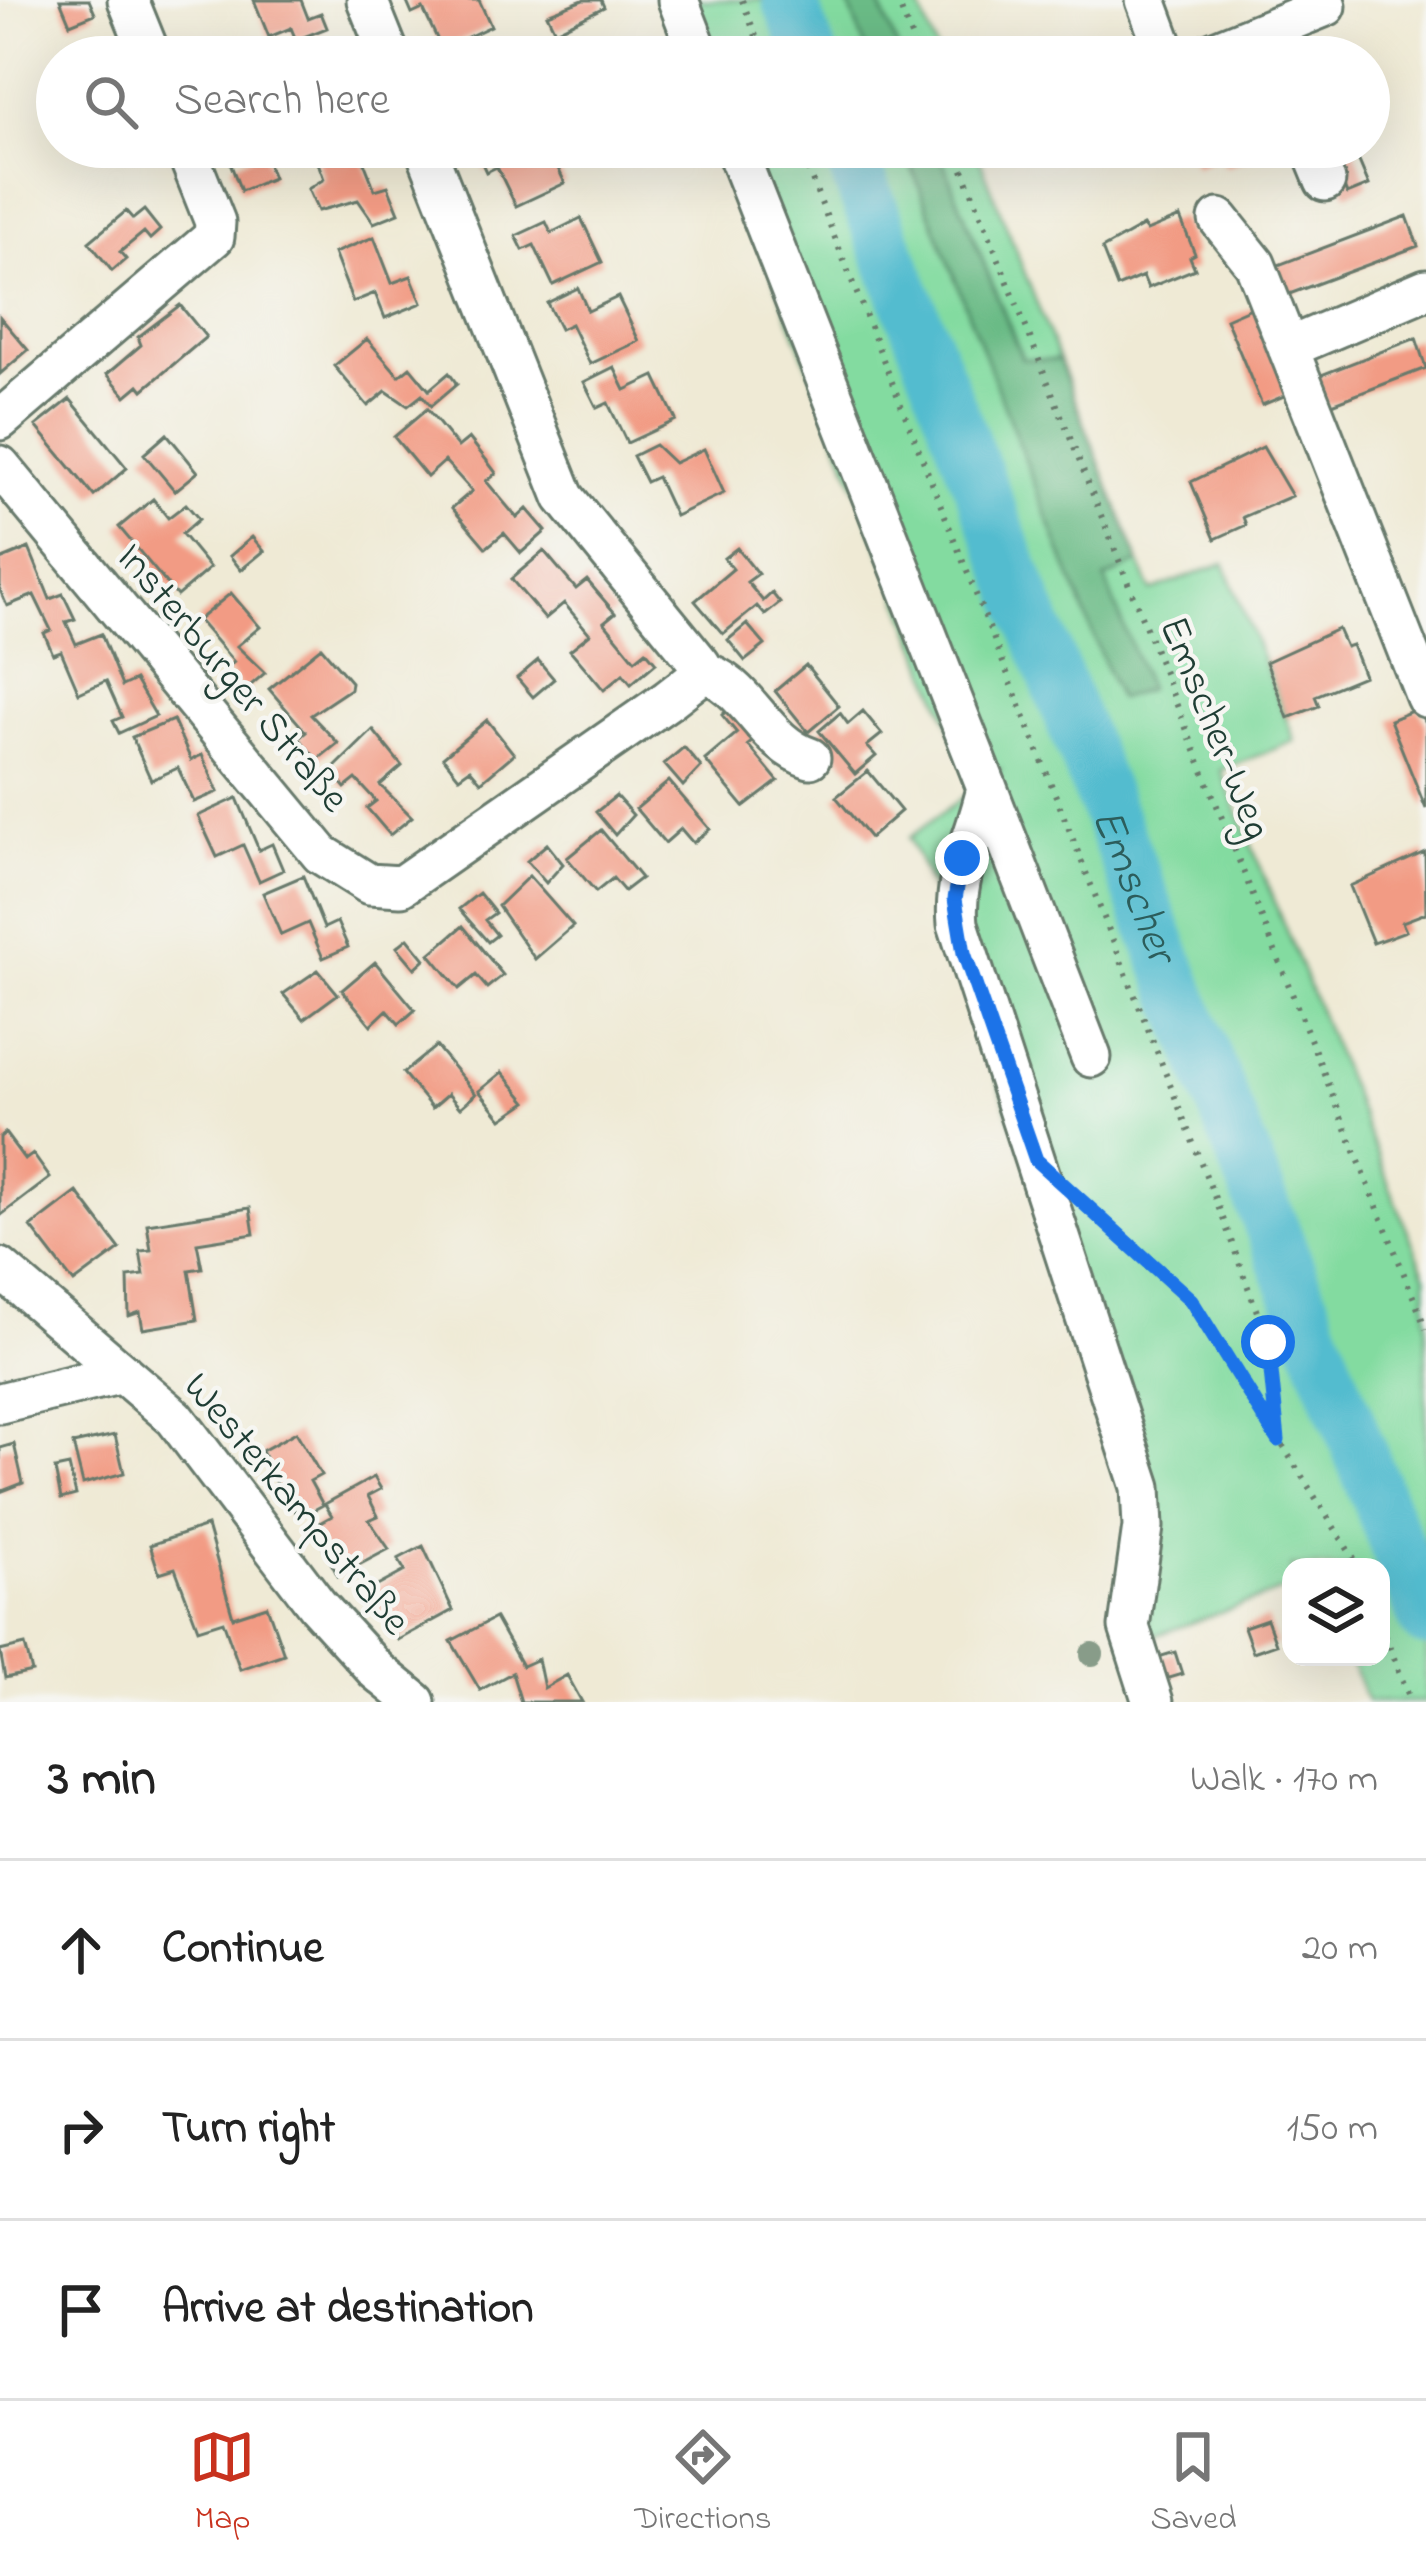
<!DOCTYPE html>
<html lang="en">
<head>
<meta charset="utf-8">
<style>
	:root { --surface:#fff; --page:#f6f6f6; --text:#222; --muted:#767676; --line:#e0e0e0; --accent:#c8321e }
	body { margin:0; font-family:"Indie Flower",sans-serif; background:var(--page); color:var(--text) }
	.controls { position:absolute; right:36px; bottom:36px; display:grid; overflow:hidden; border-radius:24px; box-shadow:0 12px 48px #0002 }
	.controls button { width:108px; height:108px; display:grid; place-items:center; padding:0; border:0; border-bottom:3px solid var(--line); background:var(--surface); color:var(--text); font:60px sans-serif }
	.stop { position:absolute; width:36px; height:36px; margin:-27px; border:9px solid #1a73e8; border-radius:50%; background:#fff }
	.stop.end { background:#1a73e8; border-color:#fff; box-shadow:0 3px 12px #0008 }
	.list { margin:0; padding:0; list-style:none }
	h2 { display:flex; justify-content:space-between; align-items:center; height:156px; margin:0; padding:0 48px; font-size:51px }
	h2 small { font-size:39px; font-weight:400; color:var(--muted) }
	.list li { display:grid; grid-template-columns:78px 1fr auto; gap:36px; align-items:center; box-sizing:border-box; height:180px; padding:0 48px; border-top:3px solid var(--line) }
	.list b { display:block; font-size:45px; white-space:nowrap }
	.list em { font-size:39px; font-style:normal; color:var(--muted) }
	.icon { flex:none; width:66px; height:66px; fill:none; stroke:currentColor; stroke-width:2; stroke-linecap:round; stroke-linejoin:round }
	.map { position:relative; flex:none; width:1426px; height:1702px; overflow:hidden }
	.search { position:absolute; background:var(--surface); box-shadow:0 12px 48px #0002; left:36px; right:36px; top:36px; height:132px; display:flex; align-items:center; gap:30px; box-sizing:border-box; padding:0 42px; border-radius:66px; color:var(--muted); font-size:45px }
	.sheet { height:696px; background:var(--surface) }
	nav { display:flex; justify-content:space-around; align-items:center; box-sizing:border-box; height:168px; border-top:3px solid var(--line); background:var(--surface); font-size:33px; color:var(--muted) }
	nav a { display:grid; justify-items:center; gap:6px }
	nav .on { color:var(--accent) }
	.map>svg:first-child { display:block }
</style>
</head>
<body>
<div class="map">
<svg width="1426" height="1702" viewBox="0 0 1426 1702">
	<rect width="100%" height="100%" fill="#f6f6f2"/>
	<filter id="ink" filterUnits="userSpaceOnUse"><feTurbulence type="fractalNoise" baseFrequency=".00833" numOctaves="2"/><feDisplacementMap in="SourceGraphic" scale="24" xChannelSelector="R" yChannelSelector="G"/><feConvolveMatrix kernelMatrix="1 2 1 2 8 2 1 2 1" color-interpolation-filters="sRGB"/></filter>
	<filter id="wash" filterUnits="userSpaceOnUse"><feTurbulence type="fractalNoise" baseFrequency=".004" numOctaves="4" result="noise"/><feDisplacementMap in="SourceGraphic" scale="48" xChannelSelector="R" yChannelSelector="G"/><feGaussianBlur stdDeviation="2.7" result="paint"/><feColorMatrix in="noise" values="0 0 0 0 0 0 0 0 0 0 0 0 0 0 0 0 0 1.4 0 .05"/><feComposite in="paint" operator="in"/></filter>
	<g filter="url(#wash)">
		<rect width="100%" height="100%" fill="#efead5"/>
		<path fill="#83dba0" stroke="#518c6a" stroke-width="3" d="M664,0H847L869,57H686Z
			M878,0H917L939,57H901Z
			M722,147H904L1118,699L1148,689L1104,579L1139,562L1151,591L1224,563L1295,741L1221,770L1426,1276V1702H1367L1349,1657H1381V1567H1291V1588L1148,1638L1150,1533L939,905L909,838L1002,768L974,787Z
			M937,147H975L1059,360L1023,359Z"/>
		<path fill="#6abb86" stroke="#447c5d" stroke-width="3" d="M847,0H878L901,57H869Z
			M904,147H937L1022,359L1059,360L1139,562L1105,579L1148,689L1118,699Z"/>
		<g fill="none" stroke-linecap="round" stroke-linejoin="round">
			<g stroke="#52bccf" stroke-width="54">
				<path d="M789,0L811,57"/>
				<path id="s1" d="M847,147L1426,1620"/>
			</g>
		</g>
		<g id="blocks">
			<path fill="#f29b84" d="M60,0H89L95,14L70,24Z
				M254,0H301L308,18L321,13L327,28L296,40L291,28L269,37Z
				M406,0H479L491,26L442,49L423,9L412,14Z
				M583,0H601L604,7L555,31L547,14Z
				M106,37L113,57H68L66,52Z
				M351,147H358L375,190L388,186L399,213L374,223L358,200L318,211L308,189L324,179L317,160Z
				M501,147H511L514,154L548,147L565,183L516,206L497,167L486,172L479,157Z
				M1187,147H1273L1225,167L1221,155L1195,166Z
				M1328,147H1353L1369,185L1347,194Z
				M263,152L273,178L241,191L231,165Z
				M144,210L160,230L150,239L144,232L120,252L126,259L112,271L89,242L126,211L133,219Z
				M1407,216L1418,246L1284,296L1273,267Z
				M1180,217L1195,254L1190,257L1195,269L1148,288L1143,276L1117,287L1102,249L1143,226L1147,231Z
				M581,218L602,262L553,285L534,245L523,250L516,236L546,222L551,233Z
				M374,237L392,283L411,276L422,303L385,318L375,293L353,302L334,253Z
				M578,288L588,311L618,297L639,341L590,364L571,324L560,329L547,303Z
				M180,305L206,337L143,390L139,385L126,396L107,374L141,345L138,337Z
				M1258,305L1294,392L1262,405L1226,319Z
				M0,317L28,350L0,374Z
				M1416,338L1426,368L1327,406L1316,377Z
				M367,339L399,376L410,367L429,390L449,373L457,384L431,406L422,395L408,406L386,391L368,406L334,366Z
				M614,367L625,390L655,376L676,420L627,443L608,403L597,408L584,382Z
				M70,399L127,468L94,496L36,426Z
				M427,409L458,447L469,438L487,461L496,473L486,481L517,518L527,509L546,531L521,553L504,533L486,548L452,508L472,491L445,461L427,477L394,437Z
				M167,434L198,472L175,491L144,454Z
				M655,445L674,463L704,449L724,493L675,516L657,477L646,482L633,456Z
				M1263,447L1292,496L1243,517L1246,525L1215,539L1191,482Z
				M153,499L168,518L186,504L199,519L182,534L210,568L177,596L119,527Z
				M252,537L264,551L241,570L230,556Z
				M29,548L50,599L63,594L75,619L66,622L76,644L101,634L122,686L135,680L156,716L119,733L113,721L122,717L106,681L79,693L61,651L53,654L44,633L51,630L34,595L7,606L0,590V560Z
				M737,548L758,574L747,582L763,601L772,593L780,603L765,615L757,606L723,634L695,601L733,569L724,558Z
				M544,551L576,589L587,580L597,592L615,613L604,622L635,660L646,651L656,663L631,684L623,674L604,690L570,650L590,634L564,603L545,619L511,579Z
				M231,593L260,627L237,646L265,673L244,691L226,669L234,662L198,620Z
				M747,624L765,645L745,661L728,640Z
				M1338,629L1346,647L1352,645L1364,676L1315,696L1319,706L1288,718L1266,662Z
				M321,647L351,682L350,689L311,715L338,743L317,760L299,738L306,732L269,689Z
				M538,660L554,679L533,697L517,678Z
				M806,665L839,706L808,732L775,691Z
				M738,701L764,732L748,745L778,781L744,807L705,760L737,733L722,715Z
				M1419,708L1426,723V809L1390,720Z
				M863,711L882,734L867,746L876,756L855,774L819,731L840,713L848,724Z
				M173,720L191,760L202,755L218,792L194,802L178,768L151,780L132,737Z
				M487,720L514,754L481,782L470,769L459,777L443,757Z
				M373,730L402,766L380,785L412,817L390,835L367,808L376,801L356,779L345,788L331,771Z
				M684,747L701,767L683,786L664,764Z
				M868,771L901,811L870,838L836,797Z
				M669,781L710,829L693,843L681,829L665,843L636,809Z
				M616,796L633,815L615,835L596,812Z
				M237,798L259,850L272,844L283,870L259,881L243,845L217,857L198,816Z
				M601,830L641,878L624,891L613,878L596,892L567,858Z
				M547,844L563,864L546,883L527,861Z
				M1425,852L1426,913L1402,922L1406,931L1373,943L1350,886Z
				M303,876L324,928L337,922L348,947L323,958L308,923L281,935L263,893Z
				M529,876L573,926L535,959L498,906Z
				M479,893L495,913L485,920L497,935L488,942L459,909Z
				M463,926L503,975L487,988L476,975L459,989L430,954Z
				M408,938L425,959L415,968L397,947Z
				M375,962L415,1010L399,1024L387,1010L371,1025L342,990Z
				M318,970L338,994L304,1019L283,994Z
				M436,1046L476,1094L460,1108L448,1094L432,1108L403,1073Z
				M502,1072L527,1102L502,1119L479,1091Z
				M5,1133L25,1160L33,1154L50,1178L0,1216V1137Z
				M77,1192L120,1249L74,1283L31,1227Z
				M250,1208L254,1234L197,1243L202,1268L189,1270L197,1320L143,1329L140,1312L129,1316L128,1277L144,1275L140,1251L151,1250L147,1224Z
				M296,1432L321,1475L310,1481L323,1505L299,1518L286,1494L282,1496L262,1451Z
				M115,1435L124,1473L83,1484L73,1444Z
				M14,1444L23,1483L0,1492V1448Z
				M69,1466L76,1495L61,1499L55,1469Z
				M374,1477L381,1489L368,1496L378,1516L369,1520L389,1549L338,1576L312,1527L332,1516L325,1504Z
				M207,1526L233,1617L267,1606L284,1654L240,1669L223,1621L198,1629L175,1568L159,1573L150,1545Z
				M423,1546L453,1610L398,1640L370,1590L405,1571L398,1559Z
				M495,1618L522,1666L538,1659L544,1688L567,1675L582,1702H521L512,1673L480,1690L451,1641Z
				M1267,1619L1276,1644L1253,1652L1244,1627Z
				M25,1645L32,1672L5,1678L0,1651Z
				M1175,1652L1182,1674L1162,1680L1155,1658Z"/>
		</g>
	</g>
	<g filter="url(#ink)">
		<use href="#blocks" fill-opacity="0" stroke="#687a6c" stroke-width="3"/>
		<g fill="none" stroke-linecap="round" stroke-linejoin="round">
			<defs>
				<path id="minor" d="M128,0L151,57
					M367,0L390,57
					M678,0L700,57
					M1146,0L1167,57
					M1200,57L1326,6L1323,0
					M735,147L987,788C977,836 953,873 958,924L1141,1487L1143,1527L1129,1627L1153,1702
					M1311,147L1325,181
					M1219,219L1255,264L1426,697
					M1288,348L1426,289
					M0,420L214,237L215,222L185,147
					M0,466L321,854L369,884L401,886L668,700L695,679L700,664L564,497L425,147
					M698,670C749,683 761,742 810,758
					M987,788L1091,1057
					M0,1268L175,1418L317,1605L377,1671L415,1702
					M0,1403L123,1373"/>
			</defs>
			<use href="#minor" stroke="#687a6c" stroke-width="45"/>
			<path stroke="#687a6c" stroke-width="6" stroke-dasharray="3 9" stroke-linecap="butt" d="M742,0L764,57
				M897,0L919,57
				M799,147L1224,1221L1268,1342L1278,1440
				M954,147L1426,1329
				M1087,1206L1191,1300L1359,1567
				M1381,1624L1411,1702"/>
			<use href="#minor" stroke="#fff" stroke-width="39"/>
		</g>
		<circle fill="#889c89" cx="1092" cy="1654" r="12"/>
	</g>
	<g fill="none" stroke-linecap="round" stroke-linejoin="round" filter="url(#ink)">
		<path stroke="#1a73e8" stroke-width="15" d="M962,858L955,899L964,953L1036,1160L1191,1300L1278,1440L1268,1342"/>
	</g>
	<g text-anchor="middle" stroke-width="9" stroke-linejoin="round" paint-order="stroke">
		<g font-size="42" fill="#1f3d34" stroke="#f6f6f2">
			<text transform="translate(235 676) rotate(50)" y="15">Insterburger Straße</text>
			<text transform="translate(1218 727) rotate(68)" y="15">Emscher-Weg</text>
			<text transform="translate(299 1502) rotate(50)" y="15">Westerkampstraße</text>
		</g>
		<g font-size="45" font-style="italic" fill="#2c5d5b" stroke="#f6f6f2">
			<text dy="16" stroke="none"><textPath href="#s1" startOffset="792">Emscher</textPath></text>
		</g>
	</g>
</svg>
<div class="controls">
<button><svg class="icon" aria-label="layers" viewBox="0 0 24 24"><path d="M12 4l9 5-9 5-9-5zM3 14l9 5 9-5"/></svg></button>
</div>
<div class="stop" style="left:1268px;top:1342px"></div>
<div class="stop end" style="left:962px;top:858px"></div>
<div class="search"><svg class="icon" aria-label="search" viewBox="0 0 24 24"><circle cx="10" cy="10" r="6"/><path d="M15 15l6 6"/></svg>Search here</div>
</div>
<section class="sheet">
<h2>3 min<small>Walk · 170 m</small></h2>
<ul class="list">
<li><svg class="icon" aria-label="ahead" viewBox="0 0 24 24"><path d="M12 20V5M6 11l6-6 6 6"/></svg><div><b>Continue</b></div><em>20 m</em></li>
<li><svg class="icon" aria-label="right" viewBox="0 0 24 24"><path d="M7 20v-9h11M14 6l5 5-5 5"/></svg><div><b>Turn right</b></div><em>150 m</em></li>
<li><svg class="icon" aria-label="arrive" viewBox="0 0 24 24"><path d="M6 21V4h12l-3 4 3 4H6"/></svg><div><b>Arrive at destination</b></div></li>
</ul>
</section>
<nav>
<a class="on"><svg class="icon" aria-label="map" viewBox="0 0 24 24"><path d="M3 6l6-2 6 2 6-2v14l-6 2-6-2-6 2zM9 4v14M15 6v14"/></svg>Map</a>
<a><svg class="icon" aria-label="directions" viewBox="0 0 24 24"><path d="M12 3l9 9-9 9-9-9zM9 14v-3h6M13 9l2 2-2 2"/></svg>Directions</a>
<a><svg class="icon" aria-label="saved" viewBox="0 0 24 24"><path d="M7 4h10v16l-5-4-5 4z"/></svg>Saved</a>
</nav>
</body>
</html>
